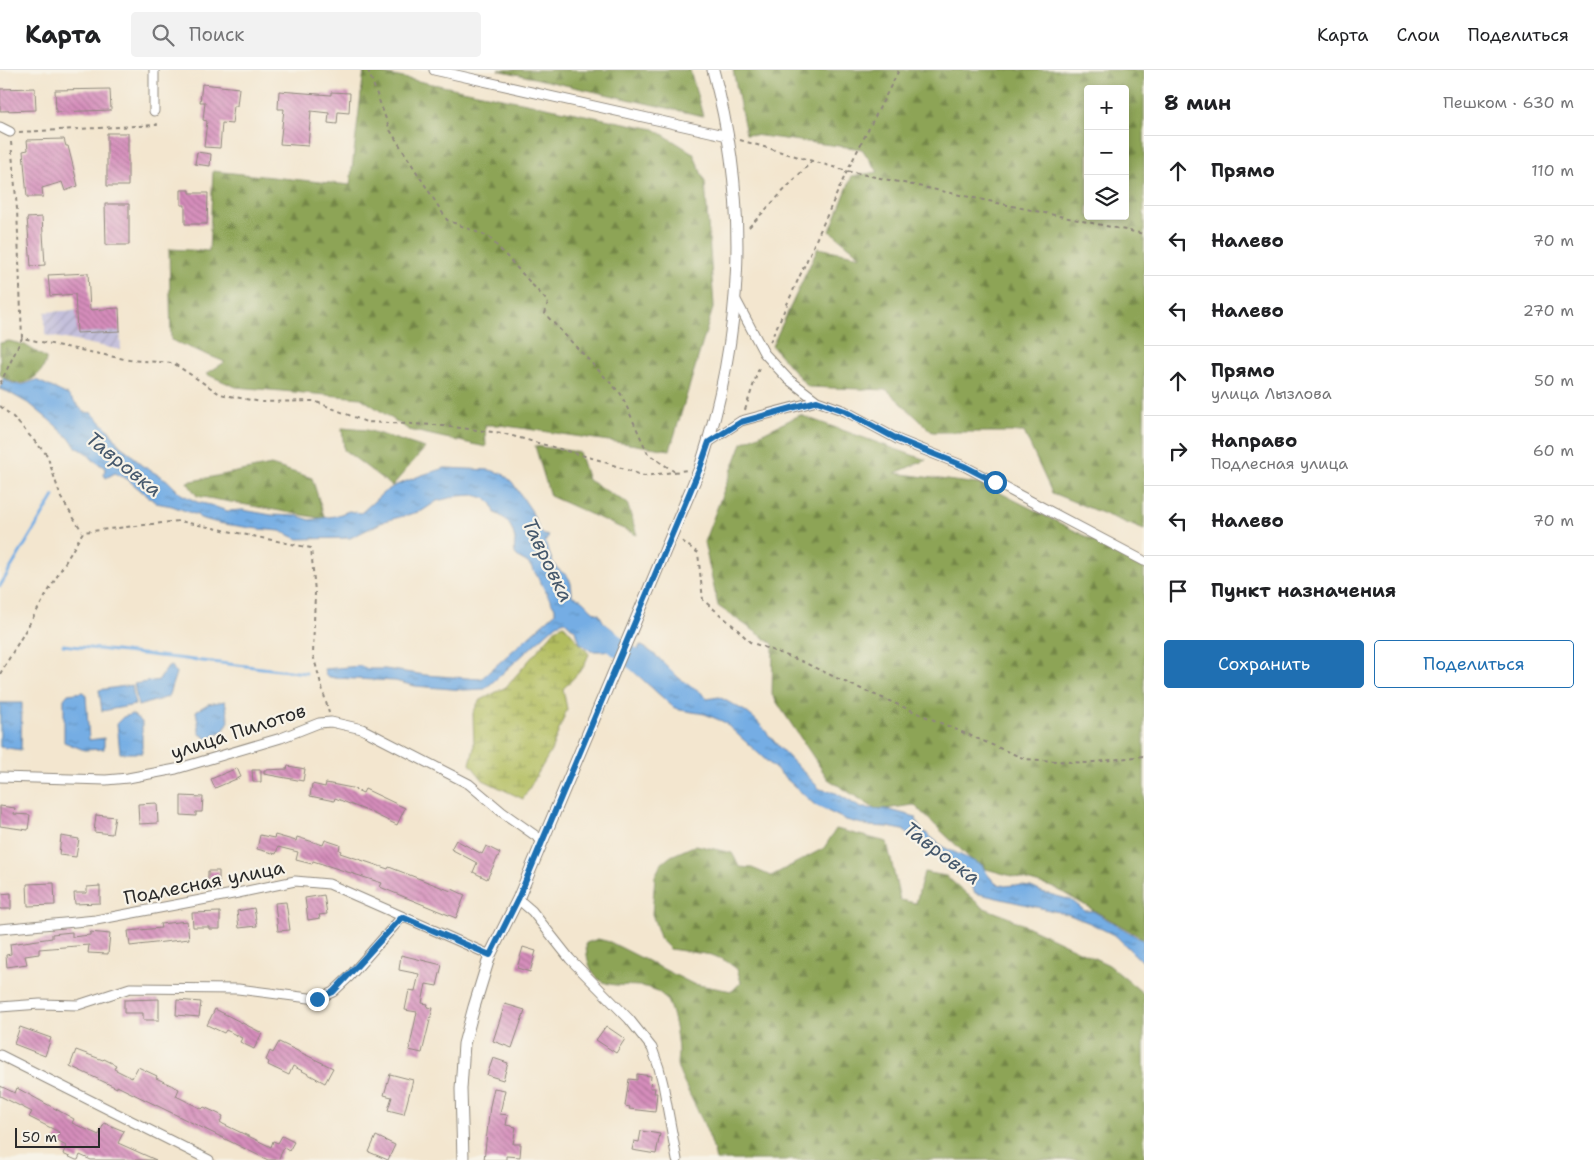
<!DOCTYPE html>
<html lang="ru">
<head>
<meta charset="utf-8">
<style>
	:root { --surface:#fff; --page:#f2f2f2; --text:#202124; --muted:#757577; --line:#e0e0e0; --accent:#1f6fb2 }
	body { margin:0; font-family:"Shantell Sans",sans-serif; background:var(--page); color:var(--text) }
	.controls { position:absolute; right:15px; top:15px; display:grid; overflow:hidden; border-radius:5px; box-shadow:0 2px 8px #0003 }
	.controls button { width:45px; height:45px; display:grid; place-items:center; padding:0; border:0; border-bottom:1px solid var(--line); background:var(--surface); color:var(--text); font:25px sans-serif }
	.scale { position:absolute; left:15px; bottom:12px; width:85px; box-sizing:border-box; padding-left:5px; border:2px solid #2b2b2b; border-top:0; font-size:14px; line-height:18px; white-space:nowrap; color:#2b2b2b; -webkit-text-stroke:4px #f7f3e8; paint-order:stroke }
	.stop { position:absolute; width:15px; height:15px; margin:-11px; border:4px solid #1f6fb2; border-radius:50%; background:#fff }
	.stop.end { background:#1f6fb2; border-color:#fff; box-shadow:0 1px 5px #0008 }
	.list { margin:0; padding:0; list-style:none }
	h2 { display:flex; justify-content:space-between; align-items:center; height:65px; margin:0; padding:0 20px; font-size:21px }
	h2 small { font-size:16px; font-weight:400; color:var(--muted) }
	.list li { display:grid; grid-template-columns:32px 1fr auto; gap:15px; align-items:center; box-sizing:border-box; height:70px; padding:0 20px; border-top:1px solid var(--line) }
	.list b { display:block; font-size:19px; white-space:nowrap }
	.list p { margin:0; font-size:16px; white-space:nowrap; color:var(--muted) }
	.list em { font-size:16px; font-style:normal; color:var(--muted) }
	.actions { display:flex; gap:10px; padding:15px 20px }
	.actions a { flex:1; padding:11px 0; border:1px solid var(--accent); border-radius:5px; text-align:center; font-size:18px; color:var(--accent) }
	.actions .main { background:var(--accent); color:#fff }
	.icon { flex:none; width:28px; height:28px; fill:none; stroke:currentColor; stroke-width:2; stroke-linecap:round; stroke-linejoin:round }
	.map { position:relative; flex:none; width:1144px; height:1090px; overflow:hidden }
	header { display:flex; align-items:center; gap:30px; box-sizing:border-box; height:70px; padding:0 25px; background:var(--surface); border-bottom:1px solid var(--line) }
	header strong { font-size:24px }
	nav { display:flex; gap:28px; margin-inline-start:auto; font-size:18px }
	.search { width:350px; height:45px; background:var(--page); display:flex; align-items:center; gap:12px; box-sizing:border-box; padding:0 18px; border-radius:5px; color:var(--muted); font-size:19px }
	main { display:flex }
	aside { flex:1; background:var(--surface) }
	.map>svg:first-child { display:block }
</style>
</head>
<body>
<header>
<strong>Карта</strong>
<div class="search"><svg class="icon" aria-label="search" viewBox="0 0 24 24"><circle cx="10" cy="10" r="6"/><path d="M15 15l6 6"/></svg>Поиск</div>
<nav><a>Карта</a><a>Слои</a><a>Поделиться</a></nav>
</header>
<main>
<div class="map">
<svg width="1144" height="1090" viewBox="0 0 1144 1090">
	<defs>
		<pattern id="industrial-furrows" width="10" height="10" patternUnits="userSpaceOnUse" patternTransform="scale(1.25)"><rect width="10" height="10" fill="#c4c0db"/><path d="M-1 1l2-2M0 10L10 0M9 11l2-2" fill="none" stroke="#a9a5bc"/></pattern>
		<pattern id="forest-firs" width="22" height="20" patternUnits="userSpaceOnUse" patternTransform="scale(1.25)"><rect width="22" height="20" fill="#8da456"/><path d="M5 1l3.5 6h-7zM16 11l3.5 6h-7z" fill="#738647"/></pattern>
		<pattern id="wetland-marsh" width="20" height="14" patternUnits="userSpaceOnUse" patternTransform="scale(1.25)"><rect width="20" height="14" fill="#b2bd5f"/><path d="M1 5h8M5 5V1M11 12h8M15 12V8" fill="none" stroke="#919a4f"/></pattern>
		<pattern id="water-ripples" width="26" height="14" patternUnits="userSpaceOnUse" patternTransform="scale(1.25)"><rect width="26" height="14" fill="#74ade4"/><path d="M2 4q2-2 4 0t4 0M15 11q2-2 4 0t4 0" fill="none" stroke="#5f8db9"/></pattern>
		<pattern id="building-back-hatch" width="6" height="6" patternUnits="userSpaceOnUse" patternTransform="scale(1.25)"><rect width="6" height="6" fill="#d58dbb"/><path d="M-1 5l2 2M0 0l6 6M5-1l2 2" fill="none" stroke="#ad7398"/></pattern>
	</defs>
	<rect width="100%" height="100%" fill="#f7f3e8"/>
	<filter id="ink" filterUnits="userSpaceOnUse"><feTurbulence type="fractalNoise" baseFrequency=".02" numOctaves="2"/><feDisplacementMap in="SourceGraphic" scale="10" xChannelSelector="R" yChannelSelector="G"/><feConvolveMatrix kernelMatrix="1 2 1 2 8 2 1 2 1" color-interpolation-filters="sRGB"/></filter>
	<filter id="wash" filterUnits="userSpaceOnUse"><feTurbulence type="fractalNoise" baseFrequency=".0096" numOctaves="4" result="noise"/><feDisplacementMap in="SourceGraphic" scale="20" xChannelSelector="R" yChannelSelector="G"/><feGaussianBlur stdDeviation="1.12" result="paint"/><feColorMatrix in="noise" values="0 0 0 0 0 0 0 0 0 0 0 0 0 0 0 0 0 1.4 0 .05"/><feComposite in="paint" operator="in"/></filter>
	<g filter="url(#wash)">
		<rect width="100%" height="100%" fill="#f3e6cf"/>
		<path fill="url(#industrial-furrows)" d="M119,238L121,280L45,265V242Z"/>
		<path fill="url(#forest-firs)" stroke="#5c6840" fill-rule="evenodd" d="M364,0L654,59L693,83L705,112L714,235L670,380L500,355H485L486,377L409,360L361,328L236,317L206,304L225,292L171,270L169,179L209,181L213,101L350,115Z
			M498,0H690L703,46Z
			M733,0H1144V460L1052,423L1024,362H932L887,320L808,317L772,276L818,178L861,186L830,161L852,106L878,102L862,79L746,64ZM1088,19H1125V146H1088Z
			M9,271L25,275L46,288C46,300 31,314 19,313C12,313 6,309 0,305V273Z
			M800,345L926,390L895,403L985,415L1144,496V869L1055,818L979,797L914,735L877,740L828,709L772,625L773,574L718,536L704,472L742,373Z
			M342,358L367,360L425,378L392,416L344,380Z
			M535,376L579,382L588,410L627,433L637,465L550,426Z
			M271,395L312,408L325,449L197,426L187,412Z
			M836,759L887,772L900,830L916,833L924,802L946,806L982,837L1005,846L1109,895L1144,924V1090H716C711,1065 698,1042 687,1019C684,1013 680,1005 678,998C676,994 678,988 678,983C678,971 673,937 665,928C640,898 588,942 586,873L598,869L610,872L693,914L732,921L741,912L737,899L726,891L712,885L670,879L661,870L652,844L655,806L661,794L671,786L696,775L732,783L740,797L752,798L771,806L824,778Z"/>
		<path fill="url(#wetland-marsh)" stroke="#6e7445" d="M564,555L589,584L583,598L563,619L567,639L551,681L523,729L483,710L470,694L474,678L473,643L479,631L506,617L557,558Z"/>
		<path fill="url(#water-ripples)" stroke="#506c88" d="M3,308C17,317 21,316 36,310L68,325L84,342L92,343L107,358L120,376L131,384L141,395L167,410L181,424L197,432L210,435L227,441L243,440L271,445L298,446L310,450L335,446L349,441L361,443L383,423L394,416L422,405L445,398L490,400L503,404L512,412L531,440L540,461L544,465L549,466L545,472C548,479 550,486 553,492C562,509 572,498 572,526C586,528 588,541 599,544L604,553L616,562L608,581H591L580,573L576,561L565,551L557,554L485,619L464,620L415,616L395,611L335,608L326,606L324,599L361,596L368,599H385L425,605L481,609L555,543V538C546,524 540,508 529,494C525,490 519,489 516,485C513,481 515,475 515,470C513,457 507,448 495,443L492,434L486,429L475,425L458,426L437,431L422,441L385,451L350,468L298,469L280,461L258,459L218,453L200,448L197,445L172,436L156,433L127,409L115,403L106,408L104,405L105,398L92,389L88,384L75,376L72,371L54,354L31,335L8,322L0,319Z
			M640,575C656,583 666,596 679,608C689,617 698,617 707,629L719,627L745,641L756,650L779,677L820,719L836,723L861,738L886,739L916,747L917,753L921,759L943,777L982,795L988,805L995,813L1005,816L1014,815L1031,817L1042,822L1071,830L1085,841H1093L1144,871V892L1137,887L1116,866L1090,853L1067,844L975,823L968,809L903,760L888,757L870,756L846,750L815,735L724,652L705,644L680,640L673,637L631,599Z
			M172,596L176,603L168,627L138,636L134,614L159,610L168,597Z
			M132,615L135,635L102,641L99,620Z
			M84,622L86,626L89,670L104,668V679L84,680L64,672V629L68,624Z
			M225,631L229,651L224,660L208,669L200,664L196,641L208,634Z
			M0,633H22L21,680L0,677Z
			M132,644L142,652V683H120L117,653L123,647Z"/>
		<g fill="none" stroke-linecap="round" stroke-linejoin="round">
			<path stroke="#74ade4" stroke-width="3" d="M0,516L54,426
				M63,575L306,603"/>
			<path stroke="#74ade4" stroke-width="20" d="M591,555L656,607"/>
		</g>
		<g id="blocks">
			<path fill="url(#building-back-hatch)" d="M202,14L239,18L237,36H234L232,54L222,53L220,78L204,77L207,51L203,50L205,32H200Z
				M35,18L36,40L0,41V19Z
				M110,19L111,40L56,42L55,20Z
				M279,21L331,25V22L350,23L349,43L338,42L337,54L328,53L329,43L311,41L308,76L280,74L284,39H278Z
				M107,63H128V116H107Z
				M64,69L66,76H68L78,116L65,121L62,112L42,118L43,127H27L23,81L28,80L27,70Z
				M197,82L211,84L210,96L195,94Z
				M181,120H190V123H208L207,154H185V135H181Z
				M105,134H129V175H106Z
				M42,147L45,195L31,196L27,148Z
				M88,203L90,240L119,238L120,261L77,263L75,224L50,226L48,205Z
				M288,696L305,699L303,711L264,704V700L287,699Z
				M237,698L241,707L215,718L211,709Z
				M252,700H261V712H253Z
				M326,713L352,718L363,723L365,719L405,738L397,755L372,743L335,728L334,731L310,726L312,714L325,717Z
				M181,726L203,727L202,742H196V746L181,745Z
				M157,733L158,753L139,754L138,734Z
				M0,736L15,738L14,744L30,745L28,760L0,756Z
				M96,745L115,747L112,764L94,762Z
				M260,765L274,768L275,765L296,771L297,767L323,775L325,770L340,775L339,780L341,781L340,783L388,799L389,797L451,821L452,819L465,825L456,848L380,817L382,813L313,791L312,794L296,790L298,782L278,777L276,784L257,779Z
				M61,766L79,769L76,787L59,785Z
				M456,770L482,784L486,776L500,783L487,809L473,802L477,793L451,779Z
				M208,801H219V813H208Z
				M54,813L55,835L28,836L27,814Z
				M100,816V833L75,834L74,823H87V817Z
				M11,823V839H0V824Z
				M324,825L327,844L319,845L320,848L308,850L305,828Z
				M286,832L290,860L278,861L275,833Z
				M254,838L257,856L239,858L237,841Z
				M220,842V859H209V857H193L192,843Z
				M187,851L189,869L130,876L128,861L161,858L160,854Z
				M72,862V867L90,865V862L110,864L108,884L88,883L89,875L39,879V884L25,886L27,894L7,897L6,885L11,884L10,874L52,868V864Z
				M523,877L536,881L530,902L517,898Z
				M401,885L442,895L437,916L426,914L422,933L428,934L427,937L433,938L422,983L409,980L417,942L405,940L409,920L415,921L419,904L399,900Z
				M159,929V950H143V943H124V930Z
				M177,930L201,932L199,947L176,945Z
				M505,934L525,940L512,978L493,971Z
				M215,939L262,963L254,979L240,972L242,968L226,960L224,963L207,955Z
				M606,956L625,969L616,983L596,970Z
				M20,957L51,968L45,986L14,974Z
				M279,972L333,998L325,1013L293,996L289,1005L268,995L269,992L266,990L270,981L273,983Z
				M76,980L103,990L104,989L116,995L114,999L132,1008L138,997L157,1006L156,1008L179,1019L176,1026L202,1039L204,1037L223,1046L220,1052L223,1054L271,1077L273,1071L278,1073L282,1066L294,1072L289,1081L284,1078L278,1090H268L117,1016V1018L70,996Z
				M493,988L508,993L503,1010L487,1005Z
				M390,1004L413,1010L404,1044L388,1040L392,1027L384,1025Z
				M637,1004L651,1006L650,1018H655L654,1023H657L655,1042L629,1039L630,1037L625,1036L629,1009L637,1010Z
				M0,1016L15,1023L17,1018L74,1049L72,1053L99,1065L104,1053L124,1061L118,1073L156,1090H91L80,1085L78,1090H76L63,1084L66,1076L55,1070L59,1062L29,1047L32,1042L0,1026Z
				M494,1018L505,1020L500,1044L508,1045L506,1055L516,1057L513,1074H521L520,1087L506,1086V1090H484L490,1036Z
				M641,1061L660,1064L656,1084L632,1080L634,1071L639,1072Z
				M376,1066L395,1075L388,1090L369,1082Z"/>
		</g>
	</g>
	<g filter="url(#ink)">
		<use href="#blocks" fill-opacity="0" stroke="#8f887d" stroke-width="1"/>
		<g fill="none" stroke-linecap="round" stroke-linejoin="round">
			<defs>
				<path id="minor" d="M434,0L728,66
					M154,41V0
					M0,57L10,62
					M736,230L764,283L788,309L817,331L845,341L899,370L964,396L1144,491
					M709,372L741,351L817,331
					M0,707L106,710L128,708L176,699L281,668L319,653L331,652L362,659L469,714L502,742L543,771
					M518,829L532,841L570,889L629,949L652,978L659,998L663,1014L677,1090
					M0,859L96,850L238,823L295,811L329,814L490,885
					M0,937L40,934L78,935L130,918L238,919L317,929L333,922L349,907L402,847
					M0,985L209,1090"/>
				<path id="tertiary" d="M463,1090L461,1019L464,974L474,937L490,885L518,829L700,398C743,265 750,135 713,0"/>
			</defs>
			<use href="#minor" stroke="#8f887d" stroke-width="11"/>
			<use href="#tertiary" stroke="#8f887d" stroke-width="13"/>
			<path stroke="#8f887d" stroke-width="2" stroke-dasharray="4 4" stroke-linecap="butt" d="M368,0L390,60L447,150L489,167L548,232L545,244L621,324L648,384L675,402
				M19,62L157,55L156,51
				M740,70L847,101L1144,164
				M11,72L17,139L22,268L129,290L173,293L220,324L261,332L314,331L366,352L435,355L502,363L599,390L644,406L688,400
				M749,157L813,90
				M770,272L847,101L899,0
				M0,314L22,268
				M0,336L13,347L47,385L61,428L82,461
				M745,340L760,295
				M682,471L698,483L703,530L736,558L750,572L801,591L845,612L1025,689L1086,693L1144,686
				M0,604L83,462L179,451L311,478L315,522L313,585L329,643"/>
			<use href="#minor" stroke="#fff" stroke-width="9"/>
			<use href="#tertiary" stroke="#fff" stroke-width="11"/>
		</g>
	</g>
	<g fill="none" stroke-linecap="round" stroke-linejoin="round" filter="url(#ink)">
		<path stroke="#1f6fb2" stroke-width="6" d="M317,929L333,922L402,847L490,885L518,829L542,772L700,398L709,372L741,352L817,331L845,341L899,370L964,396L995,412"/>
	</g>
	<g text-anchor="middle" stroke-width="4.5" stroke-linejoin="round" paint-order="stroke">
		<g font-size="19" fill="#2b2b2b" stroke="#f7f3e8">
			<text transform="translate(238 661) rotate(-18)" y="7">улица Пилотов</text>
			<text transform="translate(204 812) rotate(-11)" y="7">Подлесная улица</text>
		</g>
		<g font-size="20" font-style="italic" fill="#45586c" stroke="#f7f3e8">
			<text transform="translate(124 394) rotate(39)" y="7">Тавровка</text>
			<text transform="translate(548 490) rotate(64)" y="7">Тавровка</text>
			<text transform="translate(942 783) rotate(37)" y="7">Тавровка</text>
		</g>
	</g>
</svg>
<div class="controls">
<button>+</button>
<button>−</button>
<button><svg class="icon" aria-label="layers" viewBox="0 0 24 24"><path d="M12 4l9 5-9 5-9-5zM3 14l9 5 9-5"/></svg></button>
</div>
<div class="scale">50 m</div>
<div class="stop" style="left:995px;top:412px"></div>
<div class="stop end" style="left:317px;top:929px"></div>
</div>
<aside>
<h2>8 мин<small>Пешком · 630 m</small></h2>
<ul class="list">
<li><svg class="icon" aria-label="ahead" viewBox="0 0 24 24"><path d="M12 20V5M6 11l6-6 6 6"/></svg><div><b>Прямо</b></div><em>110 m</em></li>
<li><svg class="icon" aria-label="left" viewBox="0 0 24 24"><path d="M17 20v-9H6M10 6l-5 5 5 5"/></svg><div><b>Налево</b></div><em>70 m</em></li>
<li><svg class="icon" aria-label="left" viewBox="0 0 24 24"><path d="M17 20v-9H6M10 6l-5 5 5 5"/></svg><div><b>Налево</b></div><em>270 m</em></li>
<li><svg class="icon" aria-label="ahead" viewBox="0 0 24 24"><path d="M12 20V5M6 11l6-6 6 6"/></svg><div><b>Прямо</b><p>улица Лызлова</p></div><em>50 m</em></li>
<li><svg class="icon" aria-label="right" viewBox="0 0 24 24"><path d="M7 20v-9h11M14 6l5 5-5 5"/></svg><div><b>Направо</b><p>Подлесная улица</p></div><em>60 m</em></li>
<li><svg class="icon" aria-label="left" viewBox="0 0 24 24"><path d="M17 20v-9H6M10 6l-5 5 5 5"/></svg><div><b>Налево</b></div><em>70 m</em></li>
<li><svg class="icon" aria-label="arrive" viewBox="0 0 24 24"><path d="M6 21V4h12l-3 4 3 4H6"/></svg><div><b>Пункт назначения</b></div></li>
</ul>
<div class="actions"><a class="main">Сохранить</a><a>Поделиться</a></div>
</aside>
</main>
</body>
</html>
